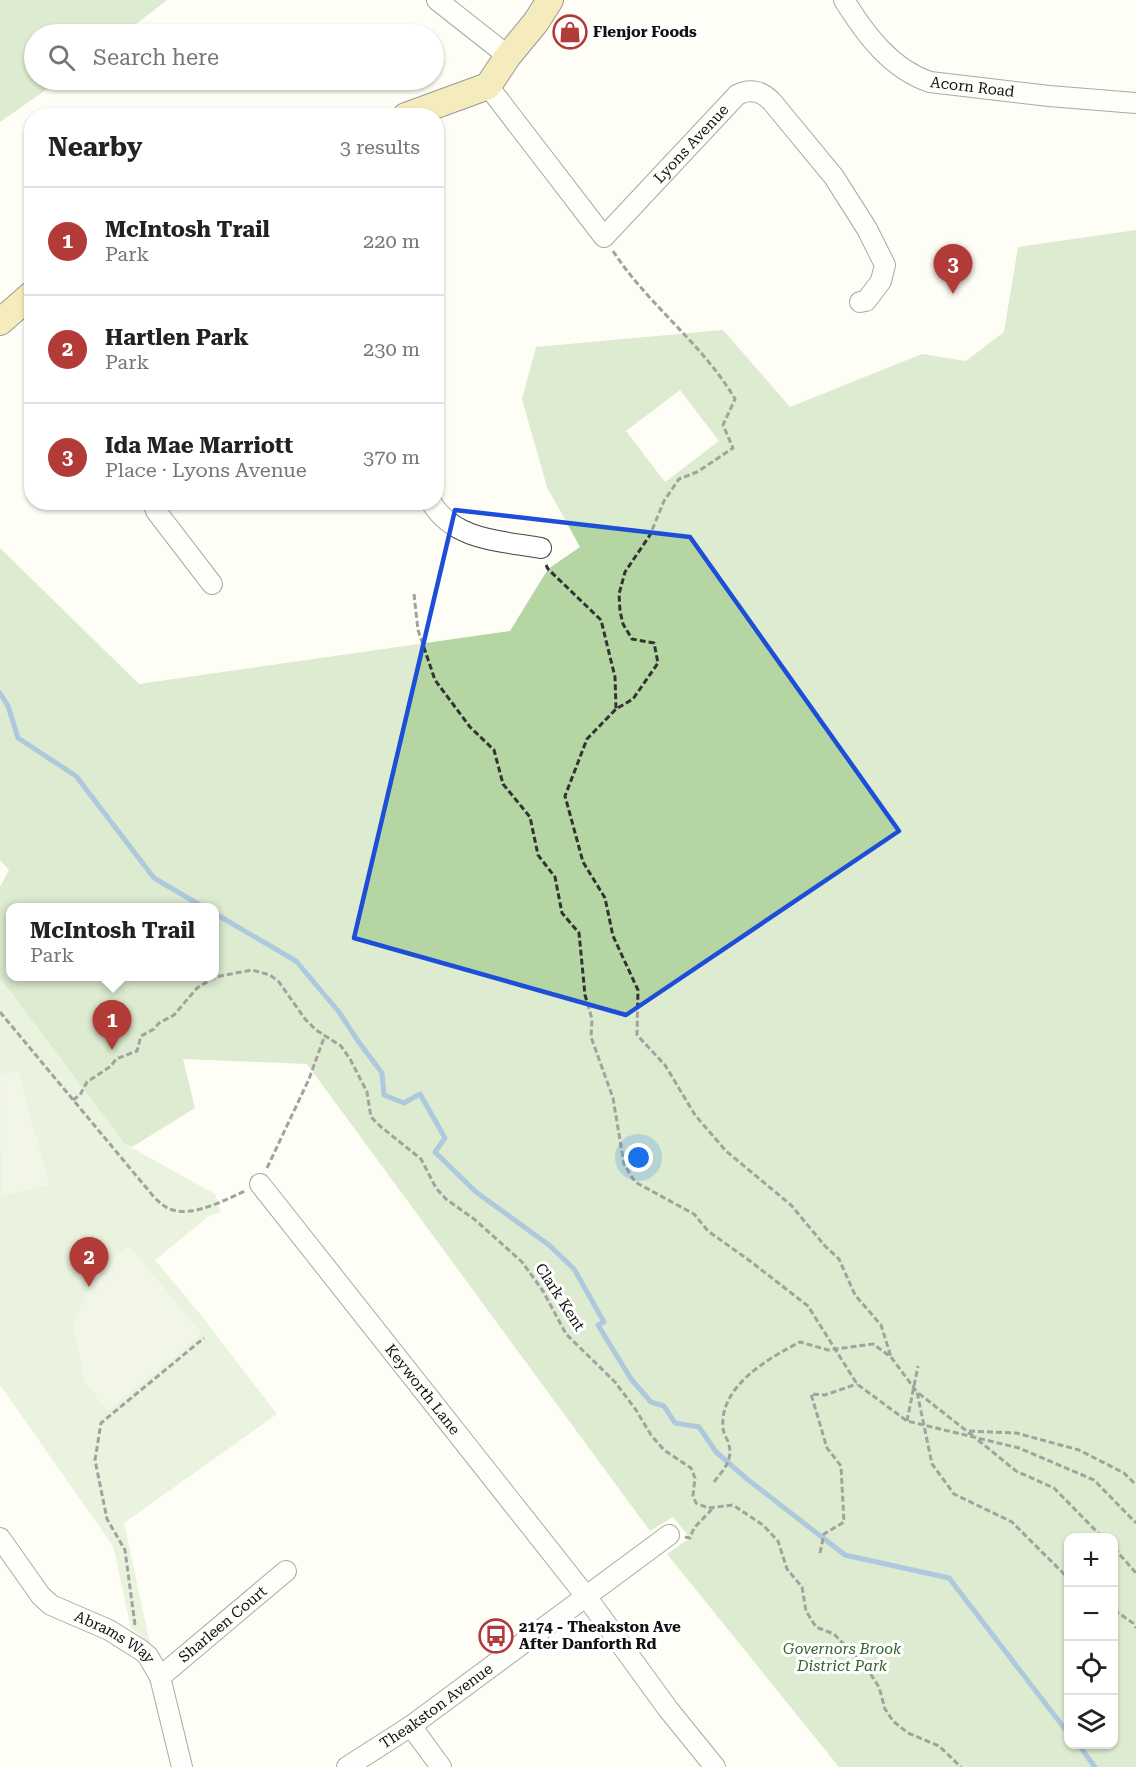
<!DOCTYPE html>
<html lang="en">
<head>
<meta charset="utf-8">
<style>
	:root { --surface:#fff; --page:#f6f6f6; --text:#222; --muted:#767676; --line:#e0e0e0; --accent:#b33b37 }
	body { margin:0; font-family:"Roboto Serif",serif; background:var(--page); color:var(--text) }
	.controls { position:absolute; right:18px; bottom:18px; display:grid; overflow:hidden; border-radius:12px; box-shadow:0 2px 4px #0004 }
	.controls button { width:54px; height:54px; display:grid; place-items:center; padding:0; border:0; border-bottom:2px solid var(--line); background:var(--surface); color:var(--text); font:30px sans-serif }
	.you { position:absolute; left:639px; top:1158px; width:21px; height:21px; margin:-15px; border:4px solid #fff; border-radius:50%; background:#1a73e8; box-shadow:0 0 0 9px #1a73e833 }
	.badge { display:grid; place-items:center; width:39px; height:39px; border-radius:50%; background:var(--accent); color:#fff; font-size:20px; font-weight:700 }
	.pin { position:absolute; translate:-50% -50px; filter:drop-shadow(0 2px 3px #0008) }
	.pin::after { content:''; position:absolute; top:32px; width:21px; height:18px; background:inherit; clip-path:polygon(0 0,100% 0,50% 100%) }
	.popup { position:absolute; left:6px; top:903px; width:213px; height:78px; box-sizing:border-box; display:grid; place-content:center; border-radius:12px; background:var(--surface); filter:drop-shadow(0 2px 4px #0005); font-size:20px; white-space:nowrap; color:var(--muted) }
	.popup b { font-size:22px; color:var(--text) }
	.popup::after { content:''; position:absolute; left:50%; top:100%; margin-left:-12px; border:12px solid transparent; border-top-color:var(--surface) }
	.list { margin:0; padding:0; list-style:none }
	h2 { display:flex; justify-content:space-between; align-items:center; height:78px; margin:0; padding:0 24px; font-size:26px }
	h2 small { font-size:20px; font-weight:400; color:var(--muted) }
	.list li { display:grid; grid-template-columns:39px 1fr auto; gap:18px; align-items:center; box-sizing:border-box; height:108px; padding:0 24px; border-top:2px solid var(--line) }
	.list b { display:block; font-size:22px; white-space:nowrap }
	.list p { margin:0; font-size:20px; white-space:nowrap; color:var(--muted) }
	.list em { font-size:20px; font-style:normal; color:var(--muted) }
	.icon { flex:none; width:33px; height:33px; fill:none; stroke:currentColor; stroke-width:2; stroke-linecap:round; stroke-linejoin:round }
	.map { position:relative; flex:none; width:1136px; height:1767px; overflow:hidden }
	.search { position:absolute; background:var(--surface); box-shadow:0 2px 4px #0004; left:24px; top:24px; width:420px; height:66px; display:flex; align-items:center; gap:15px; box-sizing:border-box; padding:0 21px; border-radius:33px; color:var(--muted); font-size:22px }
	.panel { position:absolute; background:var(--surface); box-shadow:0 2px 4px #0004; left:24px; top:108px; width:420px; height:402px; border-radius:24px }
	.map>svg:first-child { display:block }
</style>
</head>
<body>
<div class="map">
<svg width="1136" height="1767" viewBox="0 0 1136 1767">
	<rect width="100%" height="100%" fill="#fefdf6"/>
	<path fill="#d2e6c2" d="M0,978L125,1144L215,1194L221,1212L209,1216L155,1260L200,1314L277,1414L124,1523L150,1644L131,1628L113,1546L0,1385Z"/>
	<path fill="#b5d5a3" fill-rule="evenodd" d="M0,0H167L123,34H34V80H60L0,122Z
		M1136,230V1767H839L667,1554L690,1538L673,1517L650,1531L307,1064L183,1059L195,1108L132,1147L125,1144L0,978V887L9,870L0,860V548L139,684L510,631L548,569L580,547L547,487L522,399L536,347L723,330L790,407L922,354L966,361L1004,332L1018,247ZM680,390L719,441L665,482L626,431ZM10,908H214V976H10ZM1068,1538H1114V1744H1068Z"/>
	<path fill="#e3eed3" d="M19,1072L49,1185L1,1196L0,1073Z
		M129,1245L202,1334L108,1411L84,1381L73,1322L98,1270Z"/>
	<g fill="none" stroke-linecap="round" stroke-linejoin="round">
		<path stroke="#4f89bf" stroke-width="5" d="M0,693L8,706L18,738L76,776L154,878L205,908
			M214,913L296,961L339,1012L358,1041L382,1073L384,1095L404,1103L420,1094L445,1138L435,1152L476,1192L549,1245L574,1269L604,1322L598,1325L631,1379L651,1402L664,1406L675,1423L699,1427L716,1452L747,1479L845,1555L949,1578L1068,1733
			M1078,1744L1095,1767"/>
		<defs>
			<g id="minor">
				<path d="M437,0L508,56"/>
				<path id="s1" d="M844,0C865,34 891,69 930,82L1049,96L1136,103"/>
				<path id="s2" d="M488,86L604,237L737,95C750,88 763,91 773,103L834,177L867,229L885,265L881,281L866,301L860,302"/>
				<path d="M153,502L156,511L212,584"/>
				<path d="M431,502C454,541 502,541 541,548"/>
				<path id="s3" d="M260,1184L585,1595L668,1709L715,1767"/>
				<path id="s4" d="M0,1538L41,1596L51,1605L109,1630L141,1650L148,1656L160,1677L182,1767"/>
				<path id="s5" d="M160,1677L286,1571"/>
				<path d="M411,1726L441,1767"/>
				<path id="s6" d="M347,1767L411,1726L669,1535"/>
			</g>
			<path id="major" d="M406,116L488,86L508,56L536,22L550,0
				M0,322L32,294"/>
		</defs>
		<use href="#minor" stroke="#444" stroke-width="22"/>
		<use href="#major" stroke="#222" stroke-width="28"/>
		<path stroke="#333" stroke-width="3" stroke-dasharray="6 3" stroke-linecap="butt" d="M613,251C648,305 702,343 735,399L723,425L733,448L697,472L679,479L664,501L650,535L625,572L619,594L620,611L623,624L632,639L654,643L658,663L633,699L616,709L587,739L565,796L583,862L605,898L613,936L638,990L637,1035L665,1065L695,1115L726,1151L791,1205L825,1246L839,1259L855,1295L881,1325L891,1357
			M546,565L548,569L601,620L615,677L616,709
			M414,594L418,630L435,680L470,727L494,750L503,784L530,817L538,855L555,877L562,913L579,933L585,995L592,1019L591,1037L613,1098L624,1164L635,1182L694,1214L708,1231L750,1261L808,1306L857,1384L907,1421L1019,1448L1094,1480L1136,1523
			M0,1012L154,1197C160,1203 165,1208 173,1210C193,1217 227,1199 245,1191
			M73,1100L80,1095L87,1082L111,1066L116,1059L137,1051L141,1036L154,1029L159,1023L174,1015L197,988L215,977L252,970L270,975L279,982L305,1019L316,1030L341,1046L350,1059L367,1092L371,1117L380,1126L421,1159L436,1188L446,1199L474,1219L522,1262L543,1291L566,1334L615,1382L636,1410L651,1435L664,1450L691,1468L695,1478L693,1496L696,1503L708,1508L733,1505L763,1525L778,1541L787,1569L802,1587L806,1611L816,1627L834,1634L866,1667L879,1687L885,1709L893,1721L908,1733L939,1746L961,1767
			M267,1168L309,1079L325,1035
			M907,1421L918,1366
			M969,1431L1016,1433L1079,1450L1124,1473L1136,1485
			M973,1436L917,1392L932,1464L954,1494L1012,1522L1068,1578
			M978,1440L1016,1471L1054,1488L1103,1538
			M714,1482C723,1470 733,1461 729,1445C728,1439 723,1434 723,1428C719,1386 769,1358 800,1342L828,1350L873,1344L891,1357L917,1392
			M685,1537L690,1538L694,1528L714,1507
			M1114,1548L1136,1573
			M820,1553L824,1534L844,1522L841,1466L827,1448L811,1394L825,1395L857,1384
			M1114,1610L1133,1623L1136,1628
			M135,1625L125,1550L107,1519L95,1460L101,1423L204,1338"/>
		<use href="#minor" stroke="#fff" stroke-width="20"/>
		<use href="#major" stroke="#ead77a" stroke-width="26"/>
	</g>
	<path d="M0 0H1136V1767H0ZM455,510L690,537L899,831L626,1015L354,938Z" fill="#fefdf6" fill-opacity=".55" fill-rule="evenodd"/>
	<path fill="none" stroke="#1d4ed8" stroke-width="4.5" stroke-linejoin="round" d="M455,510L690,537L899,831L626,1015L354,938Z"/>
	<defs>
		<symbol id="shop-ring" viewBox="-11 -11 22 22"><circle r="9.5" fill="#fff" stroke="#b33b37" stroke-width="1.5"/><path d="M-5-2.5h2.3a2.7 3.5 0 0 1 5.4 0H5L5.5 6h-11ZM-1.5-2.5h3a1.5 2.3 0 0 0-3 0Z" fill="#b33b37"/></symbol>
		<symbol id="bus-ring" viewBox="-11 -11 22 22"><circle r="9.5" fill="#fff" stroke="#b33b37" stroke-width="1.5"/><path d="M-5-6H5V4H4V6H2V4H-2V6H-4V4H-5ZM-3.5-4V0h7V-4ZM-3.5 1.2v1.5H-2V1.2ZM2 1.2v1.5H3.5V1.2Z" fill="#b33b37"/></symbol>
	</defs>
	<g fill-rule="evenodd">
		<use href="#shop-ring" x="551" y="13" width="38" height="38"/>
		<use href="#bus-ring" x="477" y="1617" width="38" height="38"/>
	</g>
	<g text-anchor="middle" stroke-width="6" stroke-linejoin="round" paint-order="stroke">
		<g font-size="15" font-weight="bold" fill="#111" stroke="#fff" text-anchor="start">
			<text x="593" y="37">Flenjor Foods</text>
			<text x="519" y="1632">2174 - Theakston Ave<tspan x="519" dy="17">After Danforth Rd</tspan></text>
		</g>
		<g font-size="15" fill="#111" stroke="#fff">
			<text dy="5" stroke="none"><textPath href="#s1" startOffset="164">Acorn Road</textPath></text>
			<text dy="5" stroke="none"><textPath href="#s2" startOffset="318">Lyons Avenue</textPath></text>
			<text transform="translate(560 1297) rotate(57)" y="5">Clark Kent</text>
			<text dy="5" stroke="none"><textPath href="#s3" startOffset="262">Keyworth Lane</textPath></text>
			<text dy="5" stroke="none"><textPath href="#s5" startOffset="82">Sharleen Court</textPath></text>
			<text dy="5" stroke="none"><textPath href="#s4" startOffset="156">Abrams Way</textPath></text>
			<text dy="5" stroke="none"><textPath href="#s6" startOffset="108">Theakston Avenue</textPath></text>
		</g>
		<g font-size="15" font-style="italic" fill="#2f6327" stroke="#fff">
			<text x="842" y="1654">Governors Brook<tspan x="842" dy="17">District Park</tspan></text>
		</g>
	</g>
</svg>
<div class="controls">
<button>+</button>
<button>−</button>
<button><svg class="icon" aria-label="locate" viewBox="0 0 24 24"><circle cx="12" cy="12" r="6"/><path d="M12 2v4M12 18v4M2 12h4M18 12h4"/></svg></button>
<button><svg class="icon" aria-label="layers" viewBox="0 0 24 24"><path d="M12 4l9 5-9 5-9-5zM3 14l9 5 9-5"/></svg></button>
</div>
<div class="you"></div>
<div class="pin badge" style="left:112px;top:1050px">1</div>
<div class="popup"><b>McIntosh Trail</b>Park</div>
<div class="pin badge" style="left:89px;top:1287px">2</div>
<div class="pin badge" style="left:953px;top:294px">3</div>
<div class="search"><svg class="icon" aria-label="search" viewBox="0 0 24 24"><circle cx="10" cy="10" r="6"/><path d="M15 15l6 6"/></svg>Search here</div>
<section class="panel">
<h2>Nearby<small>3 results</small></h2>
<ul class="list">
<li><span class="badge">1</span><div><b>McIntosh Trail</b><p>Park</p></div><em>220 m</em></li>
<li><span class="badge">2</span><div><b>Hartlen Park</b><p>Park</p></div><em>230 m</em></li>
<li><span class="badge">3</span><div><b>Ida Mae Marriott</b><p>Place · Lyons Avenue</p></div><em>370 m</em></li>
</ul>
</section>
</div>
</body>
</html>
